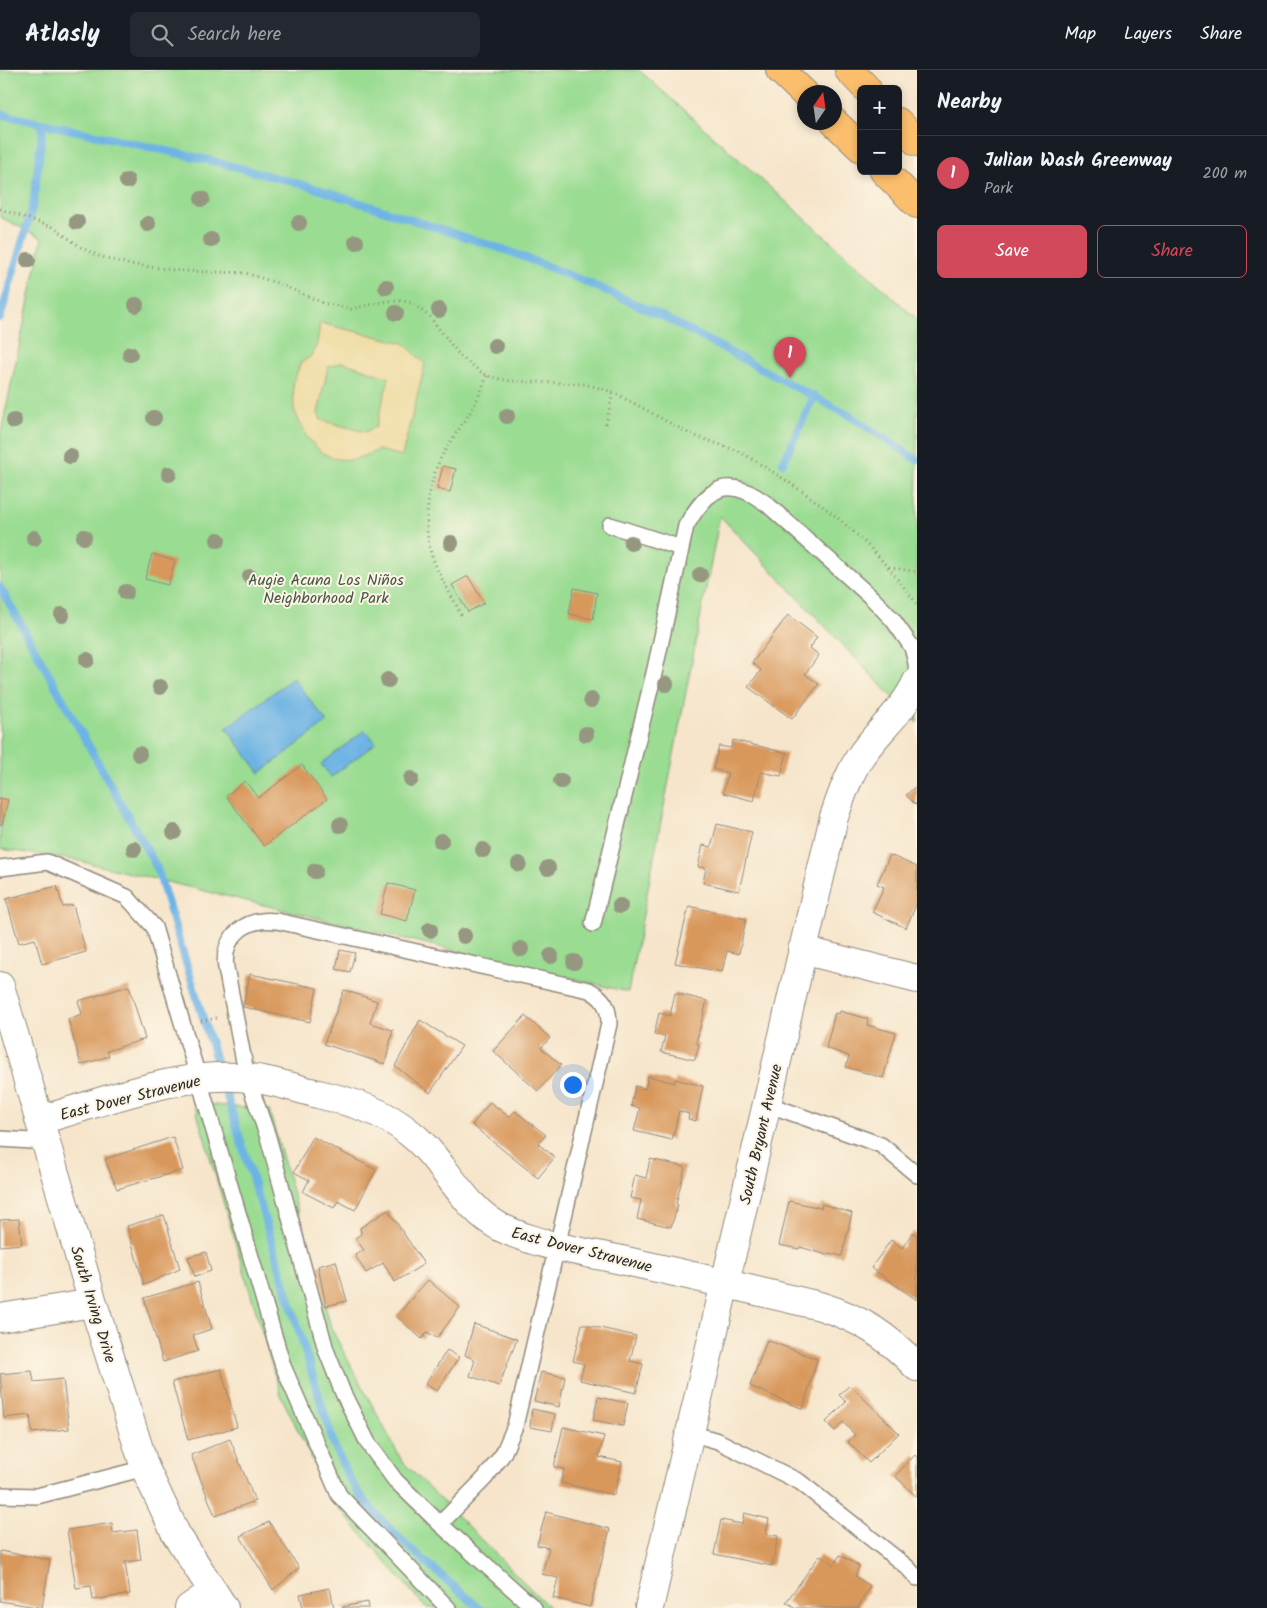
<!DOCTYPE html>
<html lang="en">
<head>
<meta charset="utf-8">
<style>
	:root { --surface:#171b24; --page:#242831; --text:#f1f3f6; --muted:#9ea1a6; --line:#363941; --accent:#d1495b }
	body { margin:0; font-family:Kalam,sans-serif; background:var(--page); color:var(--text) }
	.controls { position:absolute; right:15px; top:15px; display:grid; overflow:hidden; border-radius:8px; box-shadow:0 2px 8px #0003 }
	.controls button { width:45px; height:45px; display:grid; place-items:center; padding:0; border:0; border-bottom:1px solid var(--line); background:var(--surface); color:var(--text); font:25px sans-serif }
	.compass { position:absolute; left:797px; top:15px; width:45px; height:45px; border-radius:50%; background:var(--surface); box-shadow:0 2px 8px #0003; rotate:13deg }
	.you { position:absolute; left:572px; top:1014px; width:18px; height:18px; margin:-12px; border:4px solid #fff; border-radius:50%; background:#1a73e8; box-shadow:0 0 0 8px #1a73e833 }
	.badge { display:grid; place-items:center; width:32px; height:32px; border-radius:50%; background:var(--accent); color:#fff; font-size:16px; font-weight:700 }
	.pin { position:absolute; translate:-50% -41px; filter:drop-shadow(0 1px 2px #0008) }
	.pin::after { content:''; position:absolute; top:26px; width:18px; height:15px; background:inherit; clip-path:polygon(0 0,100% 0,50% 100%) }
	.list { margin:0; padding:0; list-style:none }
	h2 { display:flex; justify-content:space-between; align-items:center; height:65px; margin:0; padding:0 20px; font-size:21px }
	h2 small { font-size:16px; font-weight:400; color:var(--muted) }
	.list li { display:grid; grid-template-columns:32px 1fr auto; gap:15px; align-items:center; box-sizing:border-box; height:75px; padding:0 20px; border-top:1px solid var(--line) }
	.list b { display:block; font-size:19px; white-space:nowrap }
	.list p { margin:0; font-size:16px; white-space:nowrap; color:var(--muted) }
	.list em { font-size:16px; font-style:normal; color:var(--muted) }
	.actions { display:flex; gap:10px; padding:15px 20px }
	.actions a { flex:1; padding:11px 0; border:1px solid var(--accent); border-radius:8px; text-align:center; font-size:18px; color:var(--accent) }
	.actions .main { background:var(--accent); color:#fff }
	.icon { flex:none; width:28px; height:28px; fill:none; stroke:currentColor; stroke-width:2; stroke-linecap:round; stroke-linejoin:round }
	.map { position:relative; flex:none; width:917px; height:1538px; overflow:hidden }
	header { display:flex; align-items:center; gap:30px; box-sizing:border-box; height:70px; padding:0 25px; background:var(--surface); border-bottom:1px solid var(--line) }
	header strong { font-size:24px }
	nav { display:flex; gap:28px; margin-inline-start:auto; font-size:18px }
	.search { width:350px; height:45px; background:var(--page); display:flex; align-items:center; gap:12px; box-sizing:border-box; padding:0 18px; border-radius:8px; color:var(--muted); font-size:19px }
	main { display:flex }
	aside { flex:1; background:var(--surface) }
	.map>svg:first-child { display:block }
</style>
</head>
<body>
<header>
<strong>Atlasly</strong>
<div class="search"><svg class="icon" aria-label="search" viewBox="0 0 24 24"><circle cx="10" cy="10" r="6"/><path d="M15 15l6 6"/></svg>Search here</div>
<nav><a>Map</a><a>Layers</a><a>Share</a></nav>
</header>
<main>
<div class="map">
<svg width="917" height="1538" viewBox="0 0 917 1538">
	<rect width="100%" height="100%" fill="#fcf5e5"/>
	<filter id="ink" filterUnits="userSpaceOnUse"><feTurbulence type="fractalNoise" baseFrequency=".02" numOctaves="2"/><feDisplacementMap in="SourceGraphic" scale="10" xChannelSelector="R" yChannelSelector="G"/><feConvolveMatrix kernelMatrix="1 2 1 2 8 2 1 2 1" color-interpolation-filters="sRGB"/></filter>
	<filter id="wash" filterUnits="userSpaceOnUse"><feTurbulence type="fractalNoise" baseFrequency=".0096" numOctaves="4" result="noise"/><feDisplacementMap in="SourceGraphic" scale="20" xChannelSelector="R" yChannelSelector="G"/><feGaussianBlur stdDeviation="1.12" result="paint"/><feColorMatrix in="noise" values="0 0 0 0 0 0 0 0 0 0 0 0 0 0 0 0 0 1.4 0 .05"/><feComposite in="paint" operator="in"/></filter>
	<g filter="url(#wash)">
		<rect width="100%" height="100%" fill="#f6e5cb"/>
		<path fill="#9adc92" stroke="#62845e" d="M0,0H639L917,249V653L720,446L628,922L75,790L0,779V367L42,168L0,147Z
			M194,1033L269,1040L332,1260L402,1391L550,1538H426L332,1430L281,1326Z"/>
		<path fill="#eeda9e" stroke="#8c8264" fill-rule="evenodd" d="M320,253L404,273L425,294L402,386L379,380L353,390L337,389L322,383L306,366L294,340L293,314L300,294L311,286L317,274ZM343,292L389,308L376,357L365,362L321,350L318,343L328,297Z"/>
		<path fill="#6db4e4" stroke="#4c7088" d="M293,608L327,652L260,703L226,658Z
			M365,660L376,673L331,707L321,694Z"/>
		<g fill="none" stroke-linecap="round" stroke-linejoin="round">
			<path stroke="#6db4e4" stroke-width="8" d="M0,44L217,92L308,116L508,181L584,211L664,247L850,346L917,390
				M0,248L33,135L43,55
				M783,393L814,326
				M0,517L157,798L335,1378C341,1389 345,1402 352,1413C384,1462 435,1499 479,1538"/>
		</g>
		<g id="blocks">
			<path fill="#d8985c" d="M443,396L456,399L450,422L437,419Z
				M152,484L175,491L168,515L145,509Z
				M468,506L484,533L468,542L452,515Z
				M574,518L597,523L593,549L569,544Z
				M788,545L817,567L810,578L819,585L805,604L819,614L792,649L748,617L761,600L752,593Z
				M733,670L787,683L781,706L761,702L754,731L723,723L728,703L713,699L719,676L731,678Z
				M302,695L327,729L264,776L226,726L245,711L258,728Z
				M917,715V736L906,725Z
				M0,728L8,730L2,755L0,754Z
				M717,754L752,762L739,821L703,813L706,798L698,797L703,775L711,777Z
				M890,785L917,797V833L906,858L872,842L884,817L877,814Z
				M388,813L415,820L407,851L380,844Z
				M57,816L63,837L73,835L86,882L42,894L35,869L19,873L6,829Z
				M689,836L746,849L739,884L727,881L722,902L675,893Z
				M340,880L355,883L350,902L336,899Z
				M250,904L317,918L310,952L243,937Z
				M129,916L145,969L107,981L109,986L81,995L68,949L82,944L78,931Z
				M344,920L377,931L370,953L393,960L385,994L324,974Z
				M675,923L707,931L696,973L699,974L695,990L661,982L665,966L654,964L659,943L670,946Z
				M840,941L868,949L867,955L896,963L883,1008L846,997L849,986L826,978L835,943L839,944Z
				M525,946L550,968L541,978L561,995L538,1021L493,981Z
				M420,950L462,976L430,1023L395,996Z
				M648,1006L675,1013V1009L703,1016L696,1051L688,1049L689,1044L679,1041L672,1070L634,1061L640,1038L631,1036L635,1016L645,1019Z
				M490,1032L509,1047L515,1041L546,1065L538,1074L555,1087L538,1108L472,1055Z
				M173,1067L183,1100L117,1119L105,1089Z
				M313,1067L376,1100L355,1140L338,1131L334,1138L303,1122L309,1110L294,1102Z
				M650,1089L685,1097L676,1134L678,1135L671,1157L637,1149L641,1130L630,1128L635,1105L646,1108Z
				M789,1131L821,1138L822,1134L852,1143L842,1186L828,1183L827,1185L800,1177L799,1179L779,1175Z
				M388,1140L424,1194L395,1212L383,1193L366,1203L355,1185L364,1180L355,1168L361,1164L360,1158Z
				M164,1145L180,1199L144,1215L127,1156Z
				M19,1149L22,1174L0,1176V1150Z
				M913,1162L917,1165V1230L871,1198L891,1170L902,1178Z
				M206,1182L211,1201L195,1207L188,1187Z
				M336,1191L347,1231L326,1236L318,1196Z
				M428,1210L460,1237L437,1268L427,1262L422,1269L396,1246Z
				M198,1212L212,1259L193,1265L198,1281L163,1292L144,1228Z
				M474,1254L517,1269L499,1316L470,1306L475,1290L465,1285Z
				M582,1254L636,1266L630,1291L643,1294L636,1323L580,1310L584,1294L573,1291Z
				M767,1270L817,1289L803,1339L750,1316Z
				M447,1280L459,1287L437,1321L425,1314Z
				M221,1299L237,1357L188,1370L172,1312Z
				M32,1301L34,1312L63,1309L69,1359L32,1363L30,1345L4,1348L0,1304Z
				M541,1302L565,1307L559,1337L534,1331Z
				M850,1315L899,1363L869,1393L848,1372L855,1365L843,1352L835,1361L826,1352L846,1332L839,1325Z
				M598,1327L628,1333L623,1356L593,1350Z
				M532,1339L555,1344L552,1361L530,1357Z
				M563,1357L604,1366L599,1387L622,1392L614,1425L561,1413L564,1399L554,1397Z
				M230,1369L255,1431L215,1446L191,1385Z
				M915,1385L917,1387V1427L895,1406Z
				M546,1442L610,1459L590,1537L553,1528L558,1508L542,1504L549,1478L537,1475Z
				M744,1443L769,1449L766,1464L778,1466L772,1496L714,1484L721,1450L742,1454Z
				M269,1452L299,1498L273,1520L240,1466Z
				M112,1453L113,1463L137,1460L141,1490L125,1492L130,1524L93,1530L91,1516L76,1518L67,1460Z
				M0,1481L50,1490L42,1538L0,1531Z
				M820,1485L834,1495L840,1485L859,1496L855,1506L870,1516L858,1538H796L786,1532Z
				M330,1518L334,1538H303L300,1524Z
				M368,1532L369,1538H342V1537Z"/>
		</g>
	</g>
	<g filter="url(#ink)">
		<use href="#blocks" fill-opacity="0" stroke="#90887b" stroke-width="1"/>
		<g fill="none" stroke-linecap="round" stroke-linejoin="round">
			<defs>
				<path id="service" d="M610,455L681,478
					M0,798L47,792L127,827L154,857L283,1296L339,1425L448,1538
					M593,854L655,599L686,456C709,415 729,405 768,435L872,528L893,550L912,577L916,593L917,607
					M767,1034L881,1075L917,1105
					M0,1069L47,1072
					M690,1363L718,1371L800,1412L907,1497L917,1508
					M0,1425L37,1426L145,1398
					M440,1454L485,1408L503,1384L515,1356L609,954C609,937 604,928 589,920L277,851C247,847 221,866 226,898L247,1007L268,1067L326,1280L343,1323L368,1373L395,1410L440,1454L534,1538"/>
				<path id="minor" d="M802,880L917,909
					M0,916L93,1233L145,1398L176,1464L224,1538
					M40,1050C104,1032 182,1000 248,1008C271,1010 295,1018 318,1024C352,1032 384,1041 411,1064C445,1091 462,1138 502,1158C537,1175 579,1181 617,1189C685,1204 753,1220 820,1236C862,1249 887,1266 917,1297
					M0,1248L93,1233
					M189,1538L212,1522
					M649,1538L834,747C841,727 848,706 860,687C878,660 904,641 917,611"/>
				<path id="motorway" d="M780,0L804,23
					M849,0L867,19
					M834,52L861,78
					M898,52L917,72
					M884,101L917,134"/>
			</defs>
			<use href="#service" stroke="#90887b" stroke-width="18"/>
			<use href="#minor" stroke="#90887b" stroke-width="30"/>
			<use href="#motorway" stroke="#90887b" stroke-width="30"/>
			<path stroke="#90887b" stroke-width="3" stroke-dasharray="1 4" stroke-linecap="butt" d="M0,139L53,157L82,178L99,186L128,194L181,201L245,203L277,213L323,233L351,239L387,231H403L412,233L430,247L460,286L481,302L491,307L511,311L585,314L613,322L690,364L738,381L750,388C788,411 827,436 859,467C881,487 899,511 917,534
				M606,354L613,322
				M889,497L917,502
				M461,545C452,525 437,504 431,483C422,455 429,406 444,382C462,353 476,339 487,305
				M201,951L217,948"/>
			<use href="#service" stroke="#fff" stroke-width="15"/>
			<use href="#minor" stroke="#fff" stroke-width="28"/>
			<use href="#motorway" stroke="#fabe6d" stroke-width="28"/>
		</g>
		<g fill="#969781">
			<circle cx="127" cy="111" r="8"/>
			<circle cx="202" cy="129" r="8"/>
			<circle cx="77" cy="152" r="8"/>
			<circle cx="299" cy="153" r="8"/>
			<circle cx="148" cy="154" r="8"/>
			<circle cx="211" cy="170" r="8"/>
			<circle cx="356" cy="172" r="8"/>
			<circle cx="28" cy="190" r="8"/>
			<circle cx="386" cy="217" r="8"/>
			<circle cx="136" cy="235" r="8"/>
			<circle cx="439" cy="240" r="8"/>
			<circle cx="396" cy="243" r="8"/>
			<circle cx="495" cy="276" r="8"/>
			<circle cx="130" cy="284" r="8"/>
			<circle cx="507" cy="346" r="8"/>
			<circle cx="154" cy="348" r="8"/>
			<circle cx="14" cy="351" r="8"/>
			<circle cx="70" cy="386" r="8"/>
			<circle cx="169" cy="404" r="8"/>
			<circle cx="84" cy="467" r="8"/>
			<circle cx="34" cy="468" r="8"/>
			<circle cx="218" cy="470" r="8"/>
			<circle cx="451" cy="473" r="8"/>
			<circle cx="631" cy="473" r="8"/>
			<circle cx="700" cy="505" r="8"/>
			<circle cx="250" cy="507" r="8"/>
			<circle cx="126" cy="522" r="8"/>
			<circle cx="62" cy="545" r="8"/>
			<circle cx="87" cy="590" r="8"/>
			<circle cx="388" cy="610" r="8"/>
			<circle cx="666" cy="614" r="8"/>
			<circle cx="160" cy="617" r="8"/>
			<circle cx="591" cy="630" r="8"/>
			<circle cx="586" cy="664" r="8"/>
			<circle cx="139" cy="684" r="8"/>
			<circle cx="411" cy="709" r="8"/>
			<circle cx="561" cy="711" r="8"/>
			<circle cx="340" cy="755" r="8"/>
			<circle cx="174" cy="762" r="8"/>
			<circle cx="441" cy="771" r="8"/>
			<circle cx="134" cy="779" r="8"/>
			<circle cx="483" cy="780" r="8"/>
			<circle cx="519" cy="794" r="8"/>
			<circle cx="548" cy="798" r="8"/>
			<circle cx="315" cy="801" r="8"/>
			<circle cx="620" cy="836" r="8"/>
			<circle cx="430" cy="860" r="8"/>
			<circle cx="464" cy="866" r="8"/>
			<circle cx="521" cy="879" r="8"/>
			<circle cx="551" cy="886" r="8"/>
			<circle cx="574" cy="892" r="8"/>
		</g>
	</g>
	<g text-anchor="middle" stroke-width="4" stroke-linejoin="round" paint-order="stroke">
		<g font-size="16" fill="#475745" stroke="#fcf5e5">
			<text x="326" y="515">Augie Acuna Los Niños<tspan x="326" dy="18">Neighborhood Park</tspan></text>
		</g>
		<g font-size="16" fill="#2b2b2b" stroke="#fcf5e5">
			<text transform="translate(130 1027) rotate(-14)" y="6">East Dover Stravenue</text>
			<text transform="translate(760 1064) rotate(-77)" y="6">South Bryant Avenue</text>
			<text transform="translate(582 1179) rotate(14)" y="6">East Dover Stravenue</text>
			<text transform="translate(94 1234) rotate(73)" y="6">South Irving Drive</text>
		</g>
	</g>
</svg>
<div class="controls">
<button>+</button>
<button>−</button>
</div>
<svg class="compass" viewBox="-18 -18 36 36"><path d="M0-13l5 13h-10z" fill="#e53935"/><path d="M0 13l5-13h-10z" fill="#9ea1a6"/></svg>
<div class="you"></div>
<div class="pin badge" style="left:790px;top:308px">1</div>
</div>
<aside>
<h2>Nearby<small></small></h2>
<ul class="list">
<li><span class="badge">1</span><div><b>Julian Wash Greenway</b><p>Park</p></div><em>200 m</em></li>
</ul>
<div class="actions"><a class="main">Save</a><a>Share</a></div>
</aside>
</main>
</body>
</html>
